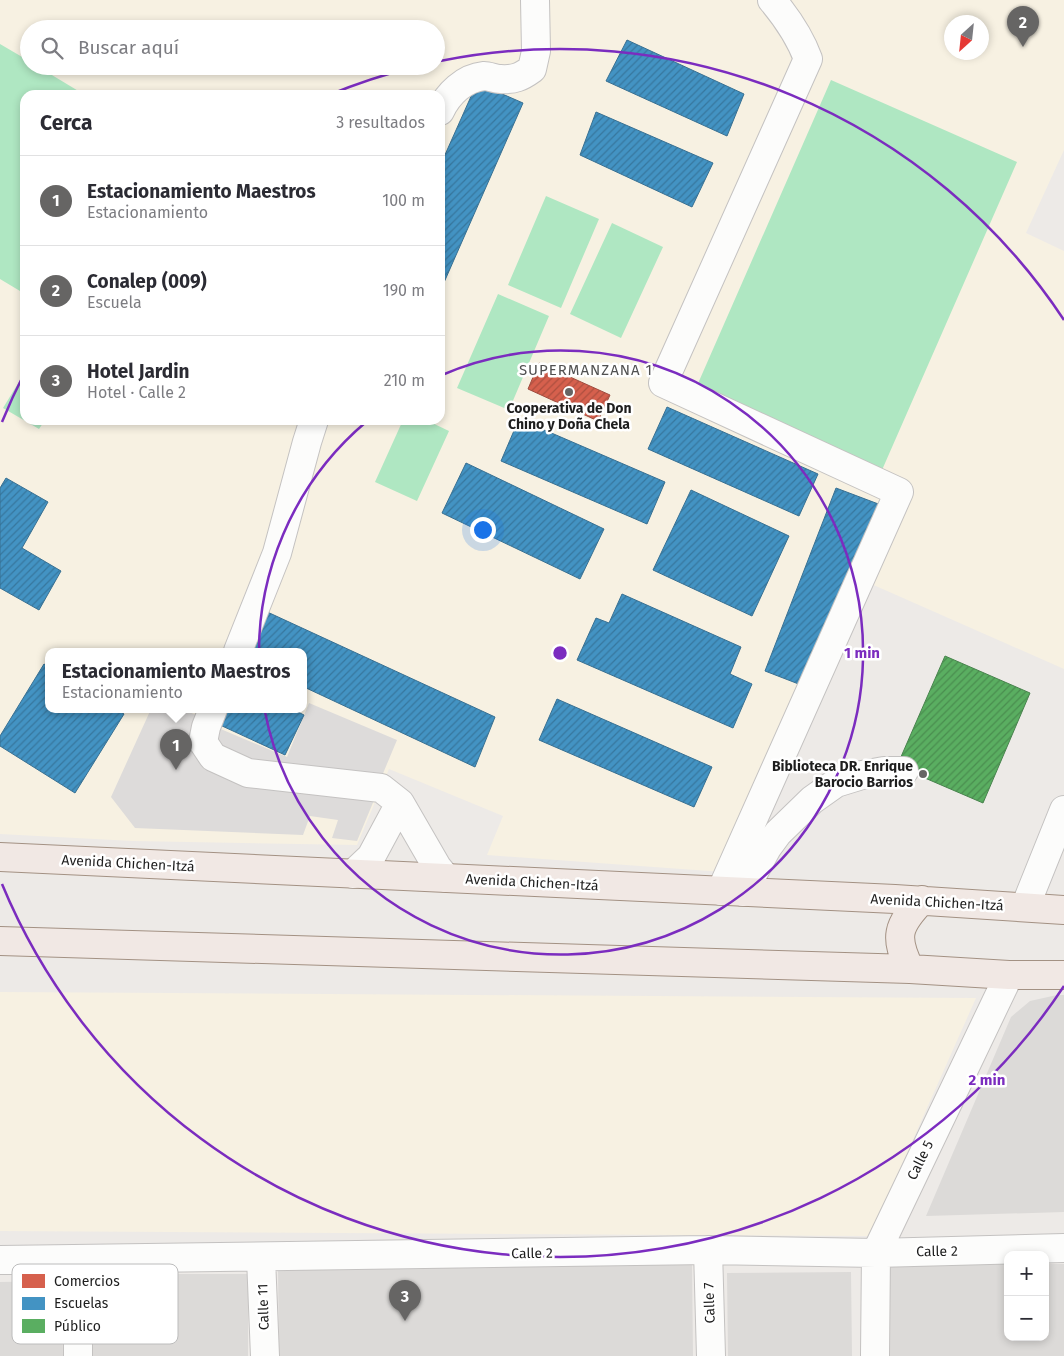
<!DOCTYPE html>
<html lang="es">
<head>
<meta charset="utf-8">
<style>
	:root { --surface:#fff; --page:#f2f2f3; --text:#2b2b33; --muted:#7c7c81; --line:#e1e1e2; --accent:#666564 }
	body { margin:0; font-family:"Fira Sans",sans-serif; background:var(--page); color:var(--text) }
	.controls { position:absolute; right:15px; bottom:15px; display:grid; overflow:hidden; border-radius:10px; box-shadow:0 2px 8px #0003 }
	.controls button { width:45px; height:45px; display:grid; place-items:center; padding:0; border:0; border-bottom:1px solid var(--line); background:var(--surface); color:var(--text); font:25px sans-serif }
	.compass { position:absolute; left:944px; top:15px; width:45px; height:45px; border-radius:50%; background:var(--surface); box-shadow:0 2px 8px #0003; rotate:207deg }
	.you { position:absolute; left:482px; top:529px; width:18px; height:18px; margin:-12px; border:4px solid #fff; border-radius:50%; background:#1a73e8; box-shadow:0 0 0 8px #1a73e833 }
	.badge { display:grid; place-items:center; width:32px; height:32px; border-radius:50%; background:var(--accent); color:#fff; font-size:16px; font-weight:700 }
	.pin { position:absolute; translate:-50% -41px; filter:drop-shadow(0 1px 2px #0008) }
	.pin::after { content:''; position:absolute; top:26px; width:18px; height:15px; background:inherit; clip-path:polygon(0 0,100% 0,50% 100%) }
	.popup { position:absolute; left:45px; top:648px; width:262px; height:65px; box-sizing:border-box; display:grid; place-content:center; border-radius:10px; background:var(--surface); filter:drop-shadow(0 1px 4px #0005); font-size:16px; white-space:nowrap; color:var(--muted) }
	.popup b { font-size:19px; color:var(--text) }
	.popup::after { content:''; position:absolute; left:50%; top:100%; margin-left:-10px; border:10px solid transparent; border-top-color:var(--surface) }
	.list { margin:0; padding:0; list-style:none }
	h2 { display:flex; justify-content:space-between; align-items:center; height:65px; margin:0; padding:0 20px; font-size:21px }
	h2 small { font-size:16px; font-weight:400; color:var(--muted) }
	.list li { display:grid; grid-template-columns:32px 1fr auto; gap:15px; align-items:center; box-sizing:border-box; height:90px; padding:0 20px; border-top:1px solid var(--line) }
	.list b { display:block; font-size:19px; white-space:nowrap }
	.list p { margin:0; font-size:16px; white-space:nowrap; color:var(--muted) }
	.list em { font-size:16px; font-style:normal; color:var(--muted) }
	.icon { flex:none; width:28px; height:28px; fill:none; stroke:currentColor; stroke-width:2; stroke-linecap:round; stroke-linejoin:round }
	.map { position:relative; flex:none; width:1064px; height:1356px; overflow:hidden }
	.search { position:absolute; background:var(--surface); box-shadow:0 2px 8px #0003; left:20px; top:20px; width:425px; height:55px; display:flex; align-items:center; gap:12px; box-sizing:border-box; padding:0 18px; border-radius:28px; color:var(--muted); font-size:19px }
	.panel { position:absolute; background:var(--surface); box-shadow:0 2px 8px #0003; left:20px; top:90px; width:425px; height:335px; border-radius:15px }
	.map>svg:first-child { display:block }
</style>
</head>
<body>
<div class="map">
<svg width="1064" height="1356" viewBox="0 0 1064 1356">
	<defs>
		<pattern id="shops-hatch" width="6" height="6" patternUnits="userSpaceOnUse" patternTransform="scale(1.25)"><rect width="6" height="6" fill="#d6604d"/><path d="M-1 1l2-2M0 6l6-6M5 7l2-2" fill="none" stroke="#ad4f3f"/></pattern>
		<pattern id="schools-hatch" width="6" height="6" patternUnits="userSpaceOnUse" patternTransform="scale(1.25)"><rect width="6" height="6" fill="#4393c3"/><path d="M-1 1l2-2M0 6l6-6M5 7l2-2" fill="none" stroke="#37779e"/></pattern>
		<pattern id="public-hatch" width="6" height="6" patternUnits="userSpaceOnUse" patternTransform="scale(1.25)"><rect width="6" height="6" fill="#5aae61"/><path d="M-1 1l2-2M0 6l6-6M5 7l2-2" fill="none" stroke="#4a8d4f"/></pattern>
	</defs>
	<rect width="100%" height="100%" fill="#edeae7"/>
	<path fill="#dcdad8" d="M1057,995H1064V1212L926,1216L1011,1017L1030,1001Z
		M692,1262L693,1356H279L278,1268Z
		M889,1264H1008V1337H1045V1264H1064V1356H888Z
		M851,1272L852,1356H728L727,1273Z
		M92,1274H248V1356H93Z
		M62,1281L63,1356H0V1282Z"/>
	<path fill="#f7f1e2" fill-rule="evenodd" d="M0,0H1064V150L1026,233L1064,251V669L869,583L737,873L487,855L503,816L389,769L357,845L133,841L0,834ZM952,22H982V52H952ZM29,29H436V66H29ZM25,95H440V420H25ZM49,651H304V709H49Z
		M0,992L976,998L870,1236L0,1231Z"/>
	<path fill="#afe7c2" d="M0,44L29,61V66H37L85,95H25V294L0,279Z
		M831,80L1017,162L882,470L696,388Z
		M546,196L599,219L561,308L508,285Z
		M612,223L663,247L621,338L570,314Z
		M498,294L549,316L509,410L457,388Z
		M25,372V420H45L39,429L3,408Z
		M403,420H426L449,431L417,501L375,482Z"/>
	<path fill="#dddbda" d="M309,703L397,740L379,783L267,773L210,742L216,727L287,757Z
		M151,709H183L204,719V753L377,793L357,841L332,838L338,820L310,816L303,835L135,828L111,797Z"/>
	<path fill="url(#shops-hatch)" stroke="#9f4c3f" d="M539,363L610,395L598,421L528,389Z"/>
	<path fill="url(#schools-hatch)" stroke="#387092" d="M627,40L744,94L727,136L606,81Z
		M477,83L523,103L442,287L440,286V166Z
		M596,112L713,163L692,207L580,155Z
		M667,407L818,474L799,516L648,449Z
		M519,419L665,482L647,524L501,461Z
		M466,463L604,529L580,579L442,513Z
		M6,478L48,502L22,548L61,571L39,610L0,588V488Z
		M836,488L881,505L809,688L765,671Z
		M691,490L789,536L752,616L653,570Z
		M622,594L741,647L730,674L752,684L733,728L577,660L596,618L609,623Z
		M263,610L495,717L475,767L304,687V651H247Z
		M44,664L49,667V709H116L124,714L75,793L0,746V736Z
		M557,699L712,767L694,807L539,740Z
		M227,709H292L304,715L285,755L220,725Z"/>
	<path fill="url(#public-hatch)" stroke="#48834d" d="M945,656L1030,693L983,803L897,766Z"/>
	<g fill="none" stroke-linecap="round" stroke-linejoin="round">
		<defs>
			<path id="minor" d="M440,111C448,94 464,78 484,76C489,76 495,79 500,79C514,80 521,77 532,69L536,51L535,0
				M238,651L277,553L307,442L314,420
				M213,709L206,727L203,742L213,757L248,773L381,788L400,803L437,867L446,878
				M353,874L371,857L400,803
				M721,891L899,492L663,383L808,59C800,37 787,18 772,0
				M743,892L767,848L778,833L812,800L836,783L862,775L884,771H904
				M1025,907L1064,810
				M708,1250L711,1356
				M261,1258L265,1356
				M78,1259V1356
				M0,1260L708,1250L876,1253L1064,1248
				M875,1356L876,1253L1009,975"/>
			<path id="major" d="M0,857L895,899L1064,910
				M0,941L910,969L1009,975H1064
				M910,969C894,937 897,926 922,900"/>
		</defs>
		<use href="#minor" stroke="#c4c2c1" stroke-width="30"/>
		<use href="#major" stroke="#a39183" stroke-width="30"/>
		<use href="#minor" stroke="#fcfcfb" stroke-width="28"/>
		<use href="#major" stroke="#f1e8e4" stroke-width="28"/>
	</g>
	<g fill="none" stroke="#7b2cbf" stroke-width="2.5">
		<path d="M442 375A302 302 0 1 1 366 422"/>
		<path d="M1064 986A604 604 0 0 1 2 884M2 422A604 604 0 0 1 24 374M329 95A604 604 0 0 1 414 67M440 61A604 604 0 0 1 1064 320"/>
	</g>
	<g fill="#666564" stroke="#fff" stroke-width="2">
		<circle cx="569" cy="392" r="5"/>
		<circle cx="923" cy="774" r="5"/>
	</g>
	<g text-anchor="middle" stroke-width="5" stroke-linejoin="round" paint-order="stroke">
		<g font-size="14" font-weight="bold" fill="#1e1e1e" stroke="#fff">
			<text x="569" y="413">Cooperativa de Don<tspan x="569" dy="16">Chino y Doña Chela</tspan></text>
			<text x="913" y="771" text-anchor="end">Biblioteca DR. Enrique<tspan x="913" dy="16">Barocio Barrios</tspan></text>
		</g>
		<g font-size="14" fill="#1e1e1e" stroke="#fff">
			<text transform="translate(128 863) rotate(3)" y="5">Avenida Chichen-Itzá</text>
			<text transform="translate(532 882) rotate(3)" y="5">Avenida Chichen-Itzá</text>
			<text transform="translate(937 902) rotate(3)" y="5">Avenida Chichen-Itzá</text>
			<text transform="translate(920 1160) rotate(-64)" y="5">Calle 5</text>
			<text transform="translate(937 1251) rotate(-1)" y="5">Calle 2</text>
			<text transform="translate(532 1253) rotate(-1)" y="5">Calle 2</text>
			<text transform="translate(709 1303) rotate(-92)" y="5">Calle 7</text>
			<text transform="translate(263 1307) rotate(-92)" y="5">Calle 11</text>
		</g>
		<g font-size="15" letter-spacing="1" fill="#515151" stroke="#fff">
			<text x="586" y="375">SUPERMANZANA 1</text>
		</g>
	</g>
	<rect x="12" y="1264" width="166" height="80" rx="8" fill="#fff" stroke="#bcbcbc" stroke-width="1"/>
	<rect x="22" y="1274" width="23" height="14" fill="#d6604d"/>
	<rect x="22" y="1297" width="23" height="13" fill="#4393c3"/>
	<rect x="22" y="1319" width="23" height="14" fill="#5aae61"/>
	<g font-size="14" fill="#1e1e1e">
		<text x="54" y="1286">Comercios</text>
		<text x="54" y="1308">Escuelas</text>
		<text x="54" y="1331">Público</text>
	</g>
	<circle cx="560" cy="653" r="8" fill="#7b2cbf" stroke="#fff" stroke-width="2.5"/>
	<g font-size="15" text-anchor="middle" font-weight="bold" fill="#7b2cbf" stroke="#fff" stroke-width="5" stroke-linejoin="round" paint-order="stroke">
		<text x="862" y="658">1 min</text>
		<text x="987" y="1085">2 min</text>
	</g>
</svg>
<div class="controls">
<button>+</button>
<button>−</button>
</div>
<svg class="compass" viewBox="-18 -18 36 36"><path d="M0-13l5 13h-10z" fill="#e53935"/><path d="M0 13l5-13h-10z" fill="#7c7c81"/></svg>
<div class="you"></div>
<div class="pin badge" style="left:176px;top:770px">1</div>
<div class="popup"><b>Estacionamiento Maestros</b>Estacionamiento</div>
<div class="pin badge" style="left:1023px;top:47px">2</div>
<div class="pin badge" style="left:405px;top:1321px">3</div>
<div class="search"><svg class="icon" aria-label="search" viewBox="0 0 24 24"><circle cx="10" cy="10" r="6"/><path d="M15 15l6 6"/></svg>Buscar aquí</div>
<section class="panel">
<h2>Cerca<small>3 resultados</small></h2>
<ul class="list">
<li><span class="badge">1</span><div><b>Estacionamiento Maestros</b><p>Estacionamiento</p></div><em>100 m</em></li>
<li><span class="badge">2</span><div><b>Conalep (009)</b><p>Escuela</p></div><em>190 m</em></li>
<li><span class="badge">3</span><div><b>Hotel Jardin</b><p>Hotel · Calle 2</p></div><em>210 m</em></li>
</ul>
</section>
</div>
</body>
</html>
